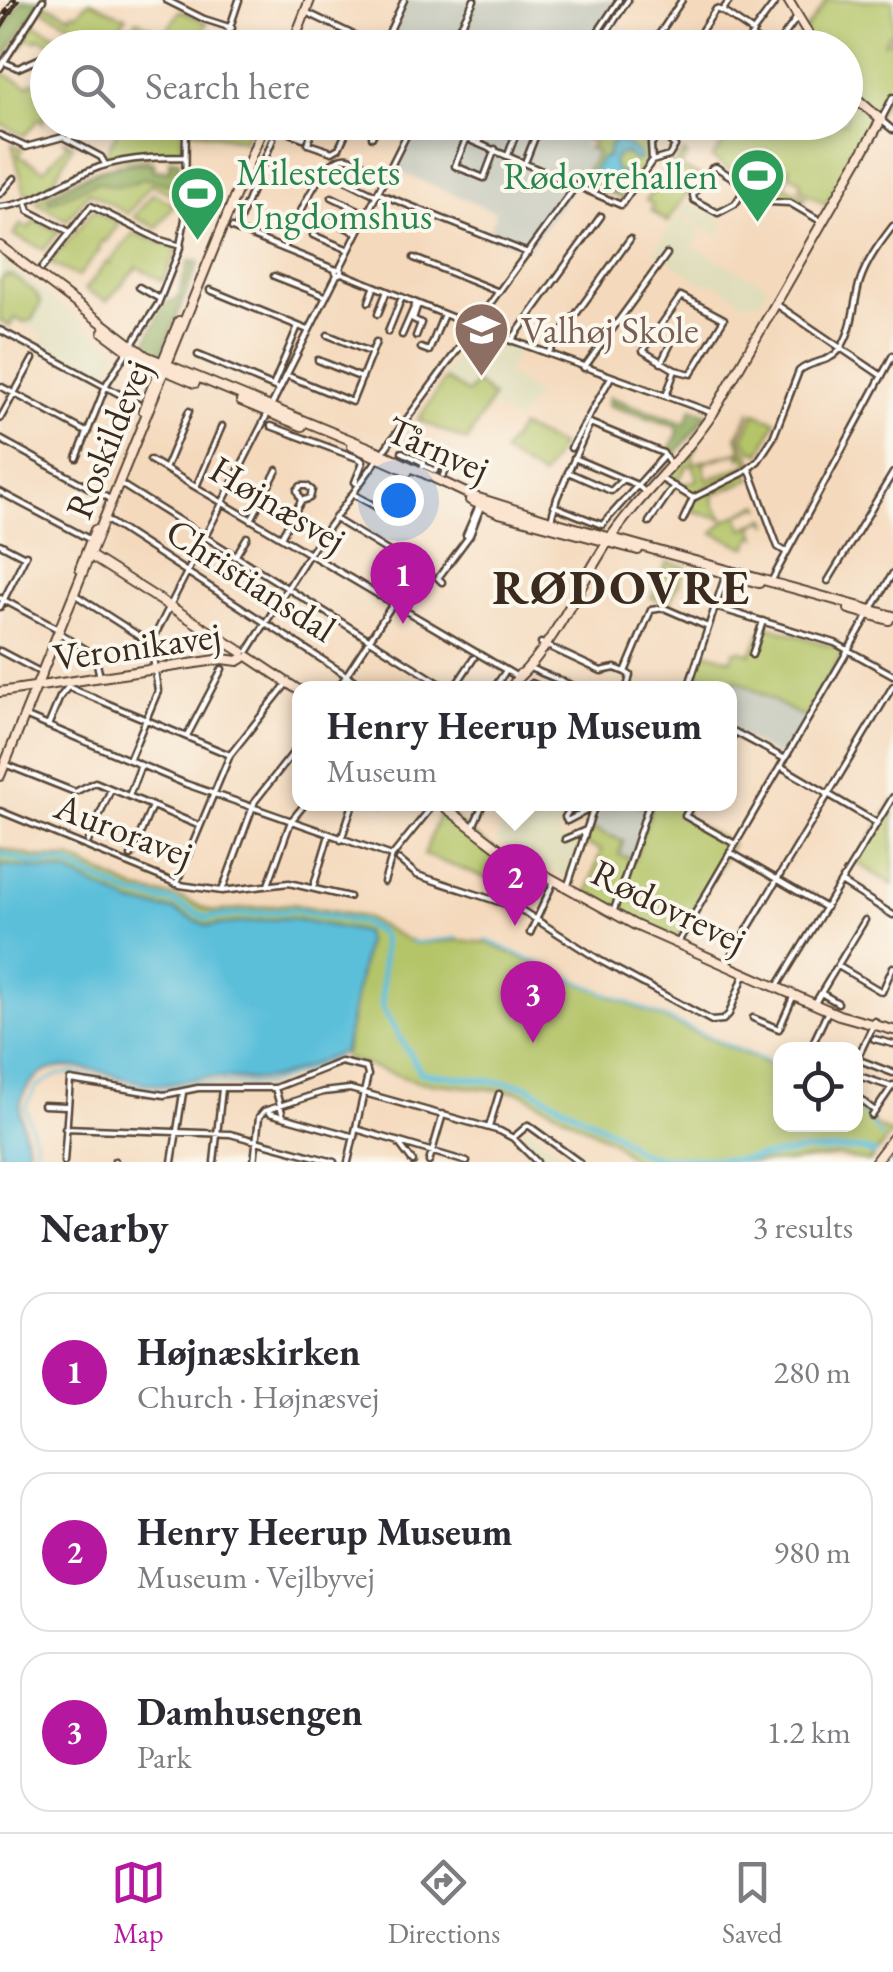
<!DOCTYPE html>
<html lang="en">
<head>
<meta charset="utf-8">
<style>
	:root { --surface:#fff; --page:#f2f2f3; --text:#2b2b33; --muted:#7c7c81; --line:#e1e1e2; --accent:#b5179e }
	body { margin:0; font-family:"EB Garamond",serif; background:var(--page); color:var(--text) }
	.controls { position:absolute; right:30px; bottom:30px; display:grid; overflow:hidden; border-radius:20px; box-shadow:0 5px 15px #0003 }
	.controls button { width:90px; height:90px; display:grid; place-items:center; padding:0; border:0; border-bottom:2px solid var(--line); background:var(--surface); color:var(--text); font:50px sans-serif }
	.you { position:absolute; left:398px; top:500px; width:35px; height:35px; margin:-25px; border:8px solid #fff; border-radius:50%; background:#1a73e8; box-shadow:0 0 0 15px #1a73e833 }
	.badge { display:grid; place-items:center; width:65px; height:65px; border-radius:50%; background:var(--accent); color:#fff; font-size:32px; font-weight:700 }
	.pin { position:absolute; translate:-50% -82px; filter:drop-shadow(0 2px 5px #0008) }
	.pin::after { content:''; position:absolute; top:52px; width:35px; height:30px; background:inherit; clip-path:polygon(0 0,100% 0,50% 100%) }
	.popup { position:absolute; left:292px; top:681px; width:445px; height:130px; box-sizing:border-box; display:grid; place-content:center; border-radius:20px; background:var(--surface); filter:drop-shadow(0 2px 8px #0005); font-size:32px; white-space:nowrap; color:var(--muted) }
	.popup b { font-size:38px; color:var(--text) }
	.popup::after { content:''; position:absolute; left:50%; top:100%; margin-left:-20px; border:20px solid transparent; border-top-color:var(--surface) }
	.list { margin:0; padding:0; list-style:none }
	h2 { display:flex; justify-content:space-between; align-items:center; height:130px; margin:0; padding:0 40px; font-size:42px }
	h2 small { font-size:32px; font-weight:400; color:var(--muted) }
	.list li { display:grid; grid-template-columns:65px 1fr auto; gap:30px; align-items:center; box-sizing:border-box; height:160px; margin:0 20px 20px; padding:0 20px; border:2px solid var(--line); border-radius:30px }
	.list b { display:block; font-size:38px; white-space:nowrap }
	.list p { margin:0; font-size:32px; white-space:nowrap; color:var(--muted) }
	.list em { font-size:32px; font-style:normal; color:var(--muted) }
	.icon { flex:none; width:55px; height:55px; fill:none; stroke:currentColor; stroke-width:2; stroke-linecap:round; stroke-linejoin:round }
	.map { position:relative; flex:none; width:893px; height:1162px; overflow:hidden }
	.search { position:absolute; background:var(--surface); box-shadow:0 5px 15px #0003; left:30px; right:30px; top:30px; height:110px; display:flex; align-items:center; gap:25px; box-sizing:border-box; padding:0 35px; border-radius:55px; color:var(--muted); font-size:38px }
	.sheet { height:670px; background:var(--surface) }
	nav { display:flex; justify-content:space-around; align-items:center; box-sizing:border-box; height:140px; border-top:2px solid var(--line); background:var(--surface); font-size:28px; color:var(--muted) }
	nav a { display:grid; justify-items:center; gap:5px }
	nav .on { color:var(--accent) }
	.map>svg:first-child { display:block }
</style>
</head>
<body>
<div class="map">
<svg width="893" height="1162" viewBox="0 0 893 1162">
	<rect width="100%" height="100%" fill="#fbf7ec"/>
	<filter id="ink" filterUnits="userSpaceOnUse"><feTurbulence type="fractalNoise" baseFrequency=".01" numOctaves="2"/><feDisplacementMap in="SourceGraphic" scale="20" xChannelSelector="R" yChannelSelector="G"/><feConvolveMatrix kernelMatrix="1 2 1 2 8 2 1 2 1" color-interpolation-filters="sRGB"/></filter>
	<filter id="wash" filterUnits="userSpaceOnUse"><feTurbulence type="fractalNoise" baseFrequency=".0048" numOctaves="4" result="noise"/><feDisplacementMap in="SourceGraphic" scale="40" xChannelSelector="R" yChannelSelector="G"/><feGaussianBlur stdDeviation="2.25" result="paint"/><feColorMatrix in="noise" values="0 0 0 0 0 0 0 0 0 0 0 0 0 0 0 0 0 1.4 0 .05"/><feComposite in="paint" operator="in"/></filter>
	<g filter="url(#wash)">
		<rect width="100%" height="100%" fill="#f4d9bc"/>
		<path fill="#dfddbb" d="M688,201L723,220L719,236L680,212Z
			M678,215L702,229L693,247L767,285L762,299L746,303L713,282L705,284L654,252Z
			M0,259L117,351L105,377L39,344L44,335L17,320L12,329L0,323Z
			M481,332L521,348L506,372L536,394L517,422L489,405L494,397L475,383L467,393L443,375L473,334Z
			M506,804H529L555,814L560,804H568L556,838L579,844L568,879L523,859L497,842L503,823L499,820Z
			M526,1128H528L573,1162H541L518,1138Z"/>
		<path fill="#c3c6b9" d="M406,0H616L584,47L386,48Z
			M416,123H599L583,145L598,153L527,250L488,234L496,212L393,169Z
			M764,625L825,642L842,649L843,654L782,759L733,732L730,736V688H690L703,650L734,659L754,656Z
			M598,804H689L683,817L732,844L623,891L617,910L587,895L601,850L585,844Z"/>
		<path fill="#b4c467" stroke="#787742" stroke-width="2.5" d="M827,0H893V36L888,34L884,43L893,38V89L826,205L799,188L802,182L788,173L791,165L783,176L788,178L784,186L806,197L802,203L789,197H770L712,158L731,134L715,123L846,122V48L793,47Z
			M90,1L122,16L124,15L127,17L121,24L129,31L137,20L165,34L180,10L207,23L194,47H131L122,39L119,43L123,47H58L39,38L35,42L29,38L15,53L34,24L73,44L81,29L42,10L46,4L71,16L73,12L77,14Z
			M47,71V86L38,96L47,102L43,123L39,119L24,136L0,123V78L3,73L28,86L32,82L36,84Z
			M121,123H182L181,152L110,159L106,154Z
			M192,123H252L244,141L190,130Z
			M600,123H614L649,147L650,159L622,199L580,180L598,153L589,148L593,143L588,139Z
			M63,139L73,145L50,187L30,196L25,193L12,144L22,149L19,156L44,170L67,145Z
			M684,152L688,155L680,167L700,176L667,222L651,210L653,205L646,200Z
			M146,160L154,162L155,171L169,170L170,160H179L180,199L151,184L128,214L89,192L67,220L36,202C67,180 106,163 146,160Z
			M153,193L174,205L157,228L134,217Z
			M93,210L119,224L105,242L101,241L99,251L78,277L50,263Z
			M35,220L59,231L44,250L13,235L21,224L29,228Z
			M133,233L178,248L163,281L137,267L107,301L85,290L107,262L112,265L110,262Z
			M12,275L35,292L41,302L32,320L24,322L14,318L10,326L0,321V281L4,276Z
			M445,379L468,393L476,383L493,397L467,441L418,420Z
			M751,411L739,438L753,461L749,465L743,453L740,458L738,452L703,463L707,479L746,465L748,468L705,487L693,495L676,486L698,480L693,465L687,466L675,486L665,480L699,444L692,457L695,463L742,451L737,436Z
			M755,413L776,421L760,454L756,450L753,452L743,438Z
			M520,427L561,446L542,477L503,453Z
			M748,471L751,479L713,495L714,505L724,519L690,510L693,500Z
			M760,504L763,509L759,506L738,515L743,529L766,518L769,525L764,519L752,526L757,537L753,536L747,548L713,533L725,521Z
			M667,562L686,567L669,605L652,598Z
			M764,625L841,649L842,654L805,718L736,680L731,687L695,675L703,651L731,660L733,652L739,650L751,654Z
			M893,802V885L856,862Z
			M636,804H689L683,817L732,844L677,939L587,895L601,850L585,844L590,828L623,841L619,855L634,860L651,809Z
			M441,809L514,866L506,886L424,855Z
			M0,848L35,857L70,858L137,890L181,898L213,912L291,904L363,917L414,943L460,940L488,943L780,1069V1124H856V1102L876,1126L892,1133L869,1162L839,1156L784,1162H638L630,1158L612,1141L519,1092L418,1082L344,1058L366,941L364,932L288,918L208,926L174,910L133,904L60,871L29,870L0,865Z"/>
		<path fill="#8faa5c" stroke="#656a3d" stroke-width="2.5" d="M22,0H41L0,65V34Z
			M170,160H179L177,187L145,178L127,185L114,186L97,182L49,203V197C81,179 113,161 151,163L155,171L170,170Z
			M189,261L199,262L165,345L160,354L144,348L164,303L178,299Z
			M609,397L685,424L692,408L708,414L670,461L666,457L678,433L677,427L608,405Z"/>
		<path fill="#5cbfda" stroke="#4c747c" stroke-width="2.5" d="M616,137L639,154L640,159L636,161L625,153L615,157L613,164L616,171L629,176L617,193L604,187L599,180L587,179L601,158L608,157V149Z
			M0,865L67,872L133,904L174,910L208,926L288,918L364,932L366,941L344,1052C324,1059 282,1078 264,1080C243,1081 223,1077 202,1078C187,1079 172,1086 157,1085C118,1083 55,1044 27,1088C11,1112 29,1134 30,1162H0Z"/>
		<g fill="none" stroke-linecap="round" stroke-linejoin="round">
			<path stroke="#5cbfda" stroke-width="2.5" d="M486,940L611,996
				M410,943L458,938
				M615,997L780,1067
				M856,1103L882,1138
				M36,1162V1142L25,1107L36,1087L56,1075L72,1073L156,1091L198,1083L265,1085L337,1059"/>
			<path stroke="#5cbfda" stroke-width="6" d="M0,854L32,863H64L131,895L173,902L207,918L292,910L360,922L379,932L383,939L382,1007L421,1073L524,1085L616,1134L637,1151L654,1157L736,1160L804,1151L860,1149L874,1153
				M889,1159L893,1161"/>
		</g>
	</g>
	<g filter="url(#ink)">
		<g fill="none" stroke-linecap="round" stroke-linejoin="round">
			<defs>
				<path id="street" d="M166,0L204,19L232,28
					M722,11L753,32L777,0
					M310,14L381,48
					M702,30L716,9L722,11L730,0
					M751,36L768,48
					M226,41L238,48
					M600,41L610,48
					M223,48L239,0
					M382,48L404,0
					M450,48L474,0
					M587,48L619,0
					M596,48L628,0
					M650,48L682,0
					M704,48L710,39
					M743,48L752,35
					M775,48L798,16
					M6,63L18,68L48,55
					M0,68L43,0
					M893,97L881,120L893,130
					M314,122L308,144L332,152L339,148L351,122
					M384,122L407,133
					M428,122L621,205L652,161L651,144L661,132L675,146L669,156L652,161
					M626,122H630
					M277,128L303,138L309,122
					M0,135L26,147L63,137L101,157L105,164
					M372,137L379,122
					M466,139L455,166L484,178L495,149
					M69,140L78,122
					M479,143L488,122
					M508,155L516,133
					M526,160L541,122
					M341,178L376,195
					M745,189L735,204L718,213L694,200L693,195L712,168L716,167L770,202L790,203L819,220
					M378,193L528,253
					M0,194L14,178
					M332,197L367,214
					M26,202L29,211L70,232
					M0,207C34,204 58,184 89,171C119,158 151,157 184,157
					M322,216L357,233
					M232,228L334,269
					M236,229L273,139
					M313,235L349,250
					M284,249C292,230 320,161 343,158C354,156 375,172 385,178
					M414,258L499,292
					M42,268L91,206L160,240L181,246
					M340,268L412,124
					M342,273L471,325
					M274,276L325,296
					M139,287L160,299
					M210,290L308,330
					M681,296L724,319L691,374L675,370L643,351Z
					M369,302L374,288
					M776,304L882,376
					M378,314L387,291
					M476,323L572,191
					M478,328L475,323L471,325L473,330L478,328L710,412
					M0,330L138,404
					M388,332L402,297
					M328,335L370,352
					M402,335L416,303
					M416,336L421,323L413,319L418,304
					M511,341L601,216
					M421,348L429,351L444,314
					M548,353L630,239
					M198,355L279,389
					M318,360L362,378
					M661,363L678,329
					M584,368L667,254
					M286,375L352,402L376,342
					M0,386L88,433
					M273,386L298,326
					M666,396L675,370
					M272,404L337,275L335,270L340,268L342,273L337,275
					M0,419L33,359
					M271,426L360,459L363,462L355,482L358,484
					M0,439L108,498
					M571,448L611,377
					M402,452L424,463L422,468
					M382,453L472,330
					M77,458L107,383L158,304L179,251L185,219L186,122
					M574,458L637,485L646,493
					M150,460L516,676
					M423,465L435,471L444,460L450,464L443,475
					M165,469L189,411
					M750,471L778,547L786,552
					M568,472L611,491L623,479
					M660,478L693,498
					M119,483L447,688
					M196,487L222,426
					M0,492L91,540
					M353,494L393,516
					M554,506L602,525L663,457
					M105,519L366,688
					M335,519L414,567
					M251,520L277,470
					M551,520L557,498L590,423L663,453L671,466
					M683,520L693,498L743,473L758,461L773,438L799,371C811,360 829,364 840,349C854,329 853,304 860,281C867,260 880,243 893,226
					M649,522L674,486
					M466,535L480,503
					M281,537L301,501L310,498L312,490L307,486H301L297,490L301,501
					M0,544L25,557
					M235,557L247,537
					M772,580L893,355
					M828,581L893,473
					M442,582L438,578L470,535L482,504
					M74,594L150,643
					M0,598L56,628
					M0,607L26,555
					M715,607L835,643L893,675
					M873,607L893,573
					M59,633L95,655L100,677
					M541,643L601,671L615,668L625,672
					M0,651L38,671
					M248,651L309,554L377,460
					M752,655L763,621
					M532,669L578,688
					M67,683L68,687L230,755
					M532,683L543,688
					M338,688L411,576L398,568L379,596
					M454,688L474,658
					M494,688L505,672
					M627,688L630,675L625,672L651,610L664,608L708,627
					M688,688L726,574
					M27,717L186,784L392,856
					M48,726L60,697L68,687
					M187,736L222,669
					M730,740L735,732L785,759
					M129,760L158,691L151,643L268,413
					M7,765L75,792L95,782L200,826
					M782,767L877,823
					M129,796L141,765
					M379,804L381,806
					M573,804L565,817L567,821L588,810L593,811
					M692,804L685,816L735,844
					M0,811L180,885L222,891L289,883L349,897
					M472,829L483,804
					M565,839L586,830
					M341,840L353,804
					M88,842L111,789
					M730,852L826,908
					M131,856L152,806
					M399,860L417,875L518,908L601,961L712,1021L723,1020L729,1014L745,973
					M384,882L392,856L434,804
					M841,882L893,915
					M176,884L230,755L288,682
					M268,885L291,821L305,804
					M313,888L329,835
					M567,888L595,804
					M222,891L255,801L300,744
					M511,904L524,866
					M613,913L649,804
					M530,933L554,881
					M677,944L868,616
					M726,965L893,686
					M838,966L882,992L893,967
					M778,985L893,797
					M821,993L838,1003
					M815,1003L865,920
					M829,1009L813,1043L830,1050
					M753,1018L779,1029L794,995
					M874,1039L893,1044
					M856,1061L875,1021
					M862,1061L893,1073
					M856,1075L892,1087
					M275,1088L283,1116
					M856,1096L875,1111
					M43,1105L66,1106
					M264,1111L323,1092L350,1089L500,1131L513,1138L537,1162
					M269,1113L355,1137
					M872,1116L893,1085
					M489,1127L499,1094
					M65,1128L230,1134L334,1162
					M356,1129L467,1162
					M513,1138L528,1125L579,1162
					M398,1142L413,1162
					M64,1162L70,1080L164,1095L198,1088H275L341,1062L366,1068L368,1075L348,1162
					M115,1162V1161
					M172,1162L183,1093
					M214,1162L222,1089
					M254,1162L259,1117L264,1111
					M429,1162L443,1114"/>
				<path id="secondary" d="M788,0L817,48
					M291,48L310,0
					M0,246L146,356L375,450L472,496L554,522L893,616
					M103,332L141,360L195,383
					M241,401L302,426
					M143,410L179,321
					M352,446L408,471
					M470,500L499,513L638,550
					M89,555L242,652
					M80,568L95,530
					M710,569L759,583
					M849,609L889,620
					M249,657L300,691
					M518,678C559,638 581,580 613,534C643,491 684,457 713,413L881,120L846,89
					M511,688L520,674
					M0,692L223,659L238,661L243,658
					M0,776L265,122
					M441,804L505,853L635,925L839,1015L893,1030
					M875,1162L893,1138"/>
			</defs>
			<use href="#street" stroke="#574436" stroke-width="9"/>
			<use href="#secondary" stroke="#574436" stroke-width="12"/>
			<use href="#street" stroke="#fff" stroke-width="4"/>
			<use href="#secondary" stroke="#fce5d0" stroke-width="8"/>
			<path stroke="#3b2a1e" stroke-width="2.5" d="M0,30L19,0"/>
			<defs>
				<path id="rail" d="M0,22L14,0"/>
			</defs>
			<use href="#rail" stroke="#3b2a1e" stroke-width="6"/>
			<use href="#rail" stroke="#fbf7ec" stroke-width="2.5" stroke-dasharray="8" stroke-linecap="butt"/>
		</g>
	</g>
	<defs>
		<symbol id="stadium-pin" viewBox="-11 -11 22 30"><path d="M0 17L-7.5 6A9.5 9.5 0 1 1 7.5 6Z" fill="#2e9e5b" stroke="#fbf7ec"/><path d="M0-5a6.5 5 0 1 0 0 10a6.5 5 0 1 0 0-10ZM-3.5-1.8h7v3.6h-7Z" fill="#fff"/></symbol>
		<symbol id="school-pin" viewBox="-11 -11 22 30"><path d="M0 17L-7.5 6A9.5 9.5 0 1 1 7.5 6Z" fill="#8d6e63" stroke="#fbf7ec"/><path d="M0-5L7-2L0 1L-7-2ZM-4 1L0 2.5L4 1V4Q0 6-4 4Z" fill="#fff"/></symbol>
	</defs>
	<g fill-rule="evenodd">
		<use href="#stadium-pin" x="726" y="144" width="63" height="86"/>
		<use href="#stadium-pin" x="166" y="162" width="63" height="86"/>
		<use href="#school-pin" x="450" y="298" width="63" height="86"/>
	</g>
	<g text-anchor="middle" stroke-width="8" stroke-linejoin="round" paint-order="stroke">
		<g font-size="38" fill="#27864d" stroke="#fbf7ec" text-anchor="start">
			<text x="236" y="185">Milestedets<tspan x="236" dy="44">Ungdomshus</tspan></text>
			<text x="718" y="189" text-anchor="end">Rødovrehallen</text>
		</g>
		<g font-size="38" fill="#785e54" stroke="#fbf7ec" text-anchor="start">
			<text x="521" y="343">Valhøj Skole</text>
		</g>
		<g font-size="38" fill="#3b2a1e" stroke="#fbf7ec">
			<text transform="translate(108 439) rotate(-68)" y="13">Roskildevej</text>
			<text transform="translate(438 449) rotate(24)" y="13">Tårnvej</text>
			<text transform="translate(278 504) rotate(31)" y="13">Højnæsvej</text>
			<text transform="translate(251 580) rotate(33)" y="13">Christiansdal</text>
			<text transform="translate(137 646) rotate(-8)" y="13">Veronikavej</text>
			<text transform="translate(124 830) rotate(21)" y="13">Auroravej</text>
			<text transform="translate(669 906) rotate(26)" y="13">Rødovrevej</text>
		</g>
		<g font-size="48" font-weight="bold" letter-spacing="2.5" fill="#3b2a1e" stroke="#fbf7ec">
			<text x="622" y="604">RØDOVRE</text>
		</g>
	</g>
</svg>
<div class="controls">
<button><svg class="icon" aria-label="locate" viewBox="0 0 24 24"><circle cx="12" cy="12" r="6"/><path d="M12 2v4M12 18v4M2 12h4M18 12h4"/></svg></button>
</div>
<div class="you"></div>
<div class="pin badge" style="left:403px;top:624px">1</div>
<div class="pin badge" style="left:515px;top:926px">2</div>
<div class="popup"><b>Henry Heerup Museum</b>Museum</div>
<div class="pin badge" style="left:533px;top:1043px">3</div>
<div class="search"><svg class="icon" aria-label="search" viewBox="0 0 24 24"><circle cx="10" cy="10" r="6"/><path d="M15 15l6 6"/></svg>Search here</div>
</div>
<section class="sheet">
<h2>Nearby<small>3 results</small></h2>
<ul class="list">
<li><span class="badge">1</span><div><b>Højnæskirken</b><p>Church · Højnæsvej</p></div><em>280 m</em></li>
<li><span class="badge">2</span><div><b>Henry Heerup Museum</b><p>Museum · Vejlbyvej</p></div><em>980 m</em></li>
<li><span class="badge">3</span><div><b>Damhusengen</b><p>Park</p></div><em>1.2 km</em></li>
</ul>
</section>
<nav>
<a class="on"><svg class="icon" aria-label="map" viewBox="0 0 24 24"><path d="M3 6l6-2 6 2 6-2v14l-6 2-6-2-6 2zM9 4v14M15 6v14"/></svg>Map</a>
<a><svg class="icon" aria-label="directions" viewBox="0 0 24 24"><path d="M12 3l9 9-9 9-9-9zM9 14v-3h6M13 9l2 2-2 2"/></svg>Directions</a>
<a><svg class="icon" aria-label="saved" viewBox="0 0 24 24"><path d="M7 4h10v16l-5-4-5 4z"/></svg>Saved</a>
</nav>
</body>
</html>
